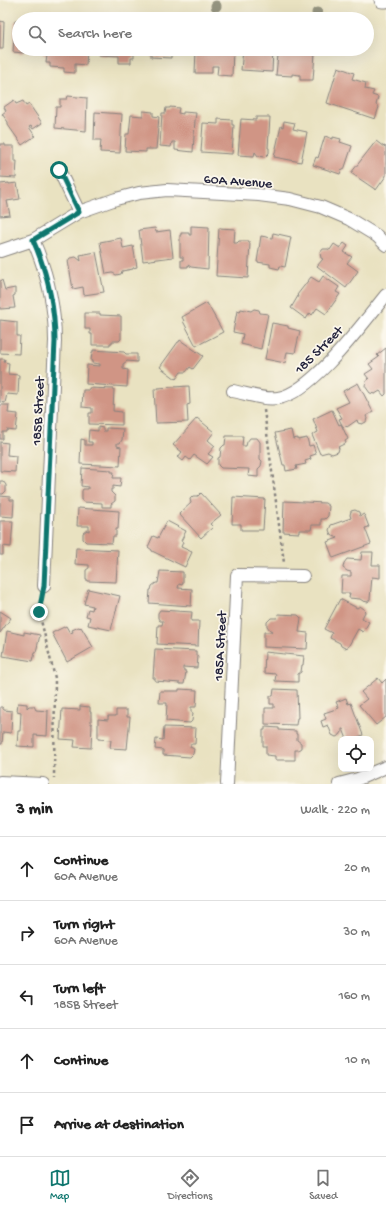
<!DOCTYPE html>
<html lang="en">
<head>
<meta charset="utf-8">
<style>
	:root { --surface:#fff; --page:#f6f6f6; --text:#222; --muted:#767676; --line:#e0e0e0; --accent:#0f766e }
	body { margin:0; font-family:"Gochi Hand",sans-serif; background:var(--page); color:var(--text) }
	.controls { position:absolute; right:12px; bottom:12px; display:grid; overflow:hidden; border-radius:8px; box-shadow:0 4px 16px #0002 }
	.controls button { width:36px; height:36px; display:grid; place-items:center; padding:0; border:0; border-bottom:1px solid var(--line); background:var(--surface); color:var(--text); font:20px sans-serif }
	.stop { position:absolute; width:12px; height:12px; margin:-9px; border:3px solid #0f766e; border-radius:50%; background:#fff }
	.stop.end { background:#0f766e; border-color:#fff; box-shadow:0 1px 4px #0008 }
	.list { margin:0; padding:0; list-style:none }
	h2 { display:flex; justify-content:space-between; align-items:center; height:52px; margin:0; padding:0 16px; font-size:17px }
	h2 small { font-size:13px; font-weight:400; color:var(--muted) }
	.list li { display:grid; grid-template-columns:26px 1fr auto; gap:12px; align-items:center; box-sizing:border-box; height:64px; padding:0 16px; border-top:1px solid var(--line) }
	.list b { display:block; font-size:15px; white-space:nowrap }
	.list p { margin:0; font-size:13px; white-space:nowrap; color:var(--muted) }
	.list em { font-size:13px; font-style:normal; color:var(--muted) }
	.icon { flex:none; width:22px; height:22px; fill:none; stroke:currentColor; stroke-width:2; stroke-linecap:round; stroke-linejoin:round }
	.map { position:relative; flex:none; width:386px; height:784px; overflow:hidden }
	.search { position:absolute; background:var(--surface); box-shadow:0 4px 16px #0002; left:12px; right:12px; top:12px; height:44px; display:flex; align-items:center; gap:10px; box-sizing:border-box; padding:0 14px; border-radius:22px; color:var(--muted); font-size:15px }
	.sheet { height:372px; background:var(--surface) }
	nav { display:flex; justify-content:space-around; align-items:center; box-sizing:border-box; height:56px; border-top:1px solid var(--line); background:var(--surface); font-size:11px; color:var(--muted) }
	nav a { display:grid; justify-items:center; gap:2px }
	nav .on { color:var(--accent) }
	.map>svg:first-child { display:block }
</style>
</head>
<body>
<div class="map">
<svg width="386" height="784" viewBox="0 0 386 784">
	<rect width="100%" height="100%" fill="#fbf7ec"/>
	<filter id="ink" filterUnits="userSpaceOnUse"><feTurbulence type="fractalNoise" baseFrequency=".025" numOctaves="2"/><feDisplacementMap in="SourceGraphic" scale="8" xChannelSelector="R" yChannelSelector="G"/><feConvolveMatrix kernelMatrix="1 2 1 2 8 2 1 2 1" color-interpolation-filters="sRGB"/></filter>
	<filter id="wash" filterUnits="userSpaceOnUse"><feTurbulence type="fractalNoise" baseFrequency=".012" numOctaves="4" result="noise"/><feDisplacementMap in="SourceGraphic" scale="16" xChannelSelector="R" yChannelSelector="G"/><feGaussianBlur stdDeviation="0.9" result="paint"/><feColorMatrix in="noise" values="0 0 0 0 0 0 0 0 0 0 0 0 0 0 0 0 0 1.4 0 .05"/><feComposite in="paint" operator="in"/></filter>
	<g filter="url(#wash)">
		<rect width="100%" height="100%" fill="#e9e2c1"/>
		<g id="blocks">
			<path fill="#d09585" d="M0,21L4,22L3,49H0Z
				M15,21H19V49H24V53L13,52Z
				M47,49H87L86,65L75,64V73L64,72V68L50,67V63H46L47,55H43V50Z
				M99,49H134V58H131V63H119V56L99,55Z
				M151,49H171V58L151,57Z
				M196,49H233L232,76L217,75L218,66H212V73H195Z
				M243,49H273L272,72L241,70Z
				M281,49H299V52L315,53L313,80H300V75L292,74V76L276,75L278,55H281Z
				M338,67L354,73L352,79L366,83L365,89L374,91L372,95L378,97L376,105L379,107L375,119L327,103Z
				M68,96L87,98L86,131L55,128L56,107H60V99H67Z
				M14,100L16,104L23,101L26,106L29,104L42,123L33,129L31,126L29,127L35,136L22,145L8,125V122L2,114L6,111L4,107Z
				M170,107L179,108L178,113L183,114V112L196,113L195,120L193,152L175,150V142H172L171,147L160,146L162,113H165L166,108H170Z
				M143,111L153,112V116L159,117L156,149H146V152L125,151L126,134H129L131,115L143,116Z
				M95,112L122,114L120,153L100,152L101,140H94Z
				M256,117H270L268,148H269V153L265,157L258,156L255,152L254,156L238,155L241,119L256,120Z
				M218,119L232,120V125H234L232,154L201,152L203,123L218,124Z
				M284,121L295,123L293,129L307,132L301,162L274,157L281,126L283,127Z
				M325,136L333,139V137L341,139L340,142L352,146L344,170L342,169L340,174L313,165L316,157L318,158Z
				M376,141L384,147V146L386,147V176L376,190L351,173Z
				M0,144H5V146H14V161H17L16,178L0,177Z
				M9,183V184L17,183L20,199L7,201L10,215L0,216V184Z
				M191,226L209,227L208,269L191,267L188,265V267H181V260H183V257H180V235H181V233H189V235H191Z
				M155,228L156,232L170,230L173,257L143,261L139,230Z
				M219,228L235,229L234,243H237L239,241H249V243H250L248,278L216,276Z
				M273,233L291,237L285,267L280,266L279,269L270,267V264L257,262L261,236L272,238Z
				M121,238L123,248L133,246L137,267L133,268V269L122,271L121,274L116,275L113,273L106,274L100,242Z
				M344,243L348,246L344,252L352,257L347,263L358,271L346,288L317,266L323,259L321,258L320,253L323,249H328L330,250L334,244L340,248Z
				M96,252L104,292L84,295L83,287L73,289L68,261L70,258L76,257L81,261L80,255Z
				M323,276L339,287L336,292L340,294L326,314L317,308L312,315L310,313L306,319L291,308L298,296L297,295L311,277L319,282Z
				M2,280L5,290L15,288V295L13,296L15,308L0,309V281Z
				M207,303L223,332L196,346L183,321H184L182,317Z
				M241,309L251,311L254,309L259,310L260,313L268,314L261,349L241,344L243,334L233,332L237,311L240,312Z
				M85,313H100V315L121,316V339L119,341H112V343H110V345H92V334H90V329H85Z
				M0,320L17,322V336H20L19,354L0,353Z
				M272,323L288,326V328L300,331L295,353L287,352L285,363L265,359Z
				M180,340L203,356L193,369L190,367L186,372H181L176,379L160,367L178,342H179Z
				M386,348V394L384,396L380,391L375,394L370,393L365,386L366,381L369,379L365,374L373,369L369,364L379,357L377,355Z
				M93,350L124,352L126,354H137V362L127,361L123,364V369L128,370L127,387L86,384L87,365L100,366V364L92,363V361H91L92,352H93Z
				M0,359H5L4,362L9,363L8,374L19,375L18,395L7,394L5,403L0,402Z
				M358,383L373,412L366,416L367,418L366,422L362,424L358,423L357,420L347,427L346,426L343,427L339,419L342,418L336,408L349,402L343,391Z
				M189,386L190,404L187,405L188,422L156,423L154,389H158V388Z
				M89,388L114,389L113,411L122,412V425L89,424V413H92V408L82,407L83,390H89Z
				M0,405H9L8,413L18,414L16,431L7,430V432H3V439H0Z
				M332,410L339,425L341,424L348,439L345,441L346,443L338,447L339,448L338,452L332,454L328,452L320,454L312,435L318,432L313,419Z
				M197,418L214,432L208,440L215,446L208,454L213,457L207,464L194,455L190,460L186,457L183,461L178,457L182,452L173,445Z
				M98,427L103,428V431H106V428L123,429L122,440L120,443H117V446L121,447L120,466L80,464L81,439L85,440V445H92V442H88L89,430L98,431Z
				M291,430L293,439L298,438V440L307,438L309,446L313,445L316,454L310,456L311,459L305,461L306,464L296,466L297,469L286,471L285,465H283L275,433Z
				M226,436H243L242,446H246L247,442L250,438H257L260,442V459L262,461L261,466L258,469V477L248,476L249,469L221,468L218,465V458L220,457L221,448L224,445H225Z
				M0,442L8,443L7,455L16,456L15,472L0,471Z
				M82,468L111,470V472H114L113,478H121L120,487L113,486V489H111V492L115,496V501L111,504V507H102V503L83,502V500H82V491L83,489H88V487L81,486Z
				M0,481H3L6,485V491L3,494H0Z
				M201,493L221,515L210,524L213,527L201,538L179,514L191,503L190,499L193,496H198Z
				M0,496L10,497V500H14L13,517L0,516Z
				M233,497L265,499L263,530H241V524H232Z
				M284,501L325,503L329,506L328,516L325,519H321V525H312L311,530H299V533L283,532Z
				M78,508L119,511L118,529H116V536H113L112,543L86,542L83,539V533L87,530L89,531V526H77Z
				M355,510L359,512L360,516L364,514L369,527L365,528L371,544L333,558L327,542L338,538L337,537H336L331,535L329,530L331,525L351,518L350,515L351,511Z
				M0,521H13L11,547L3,546V555H0Z
				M167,521L186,531L181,541L183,542L181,547L192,552L185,567L152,551V550L148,547L153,536L158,538Z
				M76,548L118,550L116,582L87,581V579H86V570L89,568V565L75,564Z
				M362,552H373L372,565H380V578L372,577L370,599L368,602L363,601L360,599L349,598L350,593H341L342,576H351V572L347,571L343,568L344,563L347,559L361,560Z
				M160,571L183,572V583L182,585L179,584L178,588L192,589L191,606L149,603L150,590H151L152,586L156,583H158Z
				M88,589L120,596L111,630L88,625L90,617L86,616L88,609L92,610L93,606L84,604Z
				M340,599L357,608L360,606L364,609L365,612L362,618L369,622L363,632L358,629L348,647L345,648L341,646L340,643L330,638L332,633L324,629Z
				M160,610L192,612L191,621H199L198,646L157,644L158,625H162L163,621H160L158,618V613Z
				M0,611L11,618L0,633Z
				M278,614L298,615L301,618L299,632L308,633L307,649L264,647V632H272V631L270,630L267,626V622L271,618H277Z
				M66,626L70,633L73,632L72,630L79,627L80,628L81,627L93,647L67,662L52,633Z
				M7,631L24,635V632L40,635L36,652H35L33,661L3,656Z
				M155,649L196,651V656H198L197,668L183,667V670H185V672H186L184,684H180V683L155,681V678H153Z
				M265,652L304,656L303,665H302L301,672L298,674V682L275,681L276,674L264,673Z
				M378,678L382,683L386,679V717L376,725L359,705L367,699L361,692Z
				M179,689L197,690L196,707H191V712L193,713L192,721L190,723L166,721L167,703H159L160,691H179Z
				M274,689L297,690L298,718H297L296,725L265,724V708H274V704H270V696H273Z
				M346,698L348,704L351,703L363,735L353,739H347L343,729H342V732L340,735L336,737L332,735L328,725L323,727L321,721L326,719L324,713L339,708L336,702Z
				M18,703L27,704V708L29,706H34L36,710L48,711L47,736L34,735V747L17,746L18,731H20L21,712L17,711Z
				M80,706L90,707V712H91V724H92L91,748L74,747L75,740L60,739L62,709L80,710Z
				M0,707H2L4,710L12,711L11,733L3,732L2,744H0Z
				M116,710H127V717H130L127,749L110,748L111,740L98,739V719L108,720V716H116Z
				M164,727L196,728L195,744H191L190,747L194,749L193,754L190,757L163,755V750L155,749L156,739L163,740Z
				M265,727L279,728V730L296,731V734H297V740L301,743V748L298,750H295V760H275V756L266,755V746H263V730H265Z"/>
		</g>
	</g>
	<g filter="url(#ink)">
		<use href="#blocks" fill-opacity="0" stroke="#86827e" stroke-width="1"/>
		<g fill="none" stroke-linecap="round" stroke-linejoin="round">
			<defs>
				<path id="minor" d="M59,170L79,212
					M33,240C47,272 55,306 55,341L44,586
					M0,251L33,240L79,212L116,199L139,193L167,190L259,195L290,199L321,207L349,219L377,236L386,245
					M233,391C248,394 263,400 278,398C312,393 364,322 386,295
					M0,782L43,784
					M227,784L237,575L303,576
					M339,784L358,779L386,767"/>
				<path id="tertiary" d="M382,0H386"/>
			</defs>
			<use href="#minor" stroke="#86827e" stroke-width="14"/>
			<use href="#tertiary" stroke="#86827e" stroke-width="17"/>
			<path stroke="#86827e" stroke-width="2.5" stroke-dasharray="3 3" stroke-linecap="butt" d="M264,410L284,563
				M41,599L39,612L55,678L54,778"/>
			<use href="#minor" stroke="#fff" stroke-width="12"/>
			<use href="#tertiary" stroke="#fff" stroke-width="15"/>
		</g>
		<g fill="#959480">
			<circle cx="216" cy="6" r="5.5"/>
			<circle cx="317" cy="13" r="5.5"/>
		</g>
	</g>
	<g fill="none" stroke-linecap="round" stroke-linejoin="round" filter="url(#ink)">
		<path stroke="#0f766e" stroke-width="5" d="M39,612L44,586L55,341C55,306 47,272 33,240L79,212L59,170"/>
	</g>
	<g text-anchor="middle" stroke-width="3.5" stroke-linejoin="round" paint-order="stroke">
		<g font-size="14" fill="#22223b" stroke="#fbf7ec">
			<text transform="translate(238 180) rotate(4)" y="5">60A Avenue</text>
			<text transform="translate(318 349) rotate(-45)" y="5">185 Street</text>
			<text transform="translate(37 411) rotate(-87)" y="5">185B Street</text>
			<text transform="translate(219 646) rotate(-87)" y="5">185A Street</text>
		</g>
	</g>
</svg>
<div class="controls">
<button><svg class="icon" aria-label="locate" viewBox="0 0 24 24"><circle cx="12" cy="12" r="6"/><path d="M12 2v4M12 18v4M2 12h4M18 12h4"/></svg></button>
</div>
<div class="stop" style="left:59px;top:170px"></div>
<div class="stop end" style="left:39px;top:612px"></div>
<div class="search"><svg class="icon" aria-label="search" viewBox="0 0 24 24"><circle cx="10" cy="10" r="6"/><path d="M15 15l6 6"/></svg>Search here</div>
</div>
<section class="sheet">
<h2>3 min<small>Walk · 220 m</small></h2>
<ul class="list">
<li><svg class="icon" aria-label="ahead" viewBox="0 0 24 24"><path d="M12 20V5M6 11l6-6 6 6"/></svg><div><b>Continue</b><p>60A Avenue</p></div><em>20 m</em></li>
<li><svg class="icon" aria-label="right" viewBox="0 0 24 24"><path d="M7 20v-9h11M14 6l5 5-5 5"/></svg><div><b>Turn right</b><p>60A Avenue</p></div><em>30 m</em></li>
<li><svg class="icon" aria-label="left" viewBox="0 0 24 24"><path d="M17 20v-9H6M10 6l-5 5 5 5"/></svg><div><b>Turn left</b><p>185B Street</p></div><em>160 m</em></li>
<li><svg class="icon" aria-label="ahead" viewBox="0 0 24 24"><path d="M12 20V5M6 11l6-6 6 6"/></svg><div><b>Continue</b></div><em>10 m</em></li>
<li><svg class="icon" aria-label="arrive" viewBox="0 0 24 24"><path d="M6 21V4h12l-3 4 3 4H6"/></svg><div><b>Arrive at destination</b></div></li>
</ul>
</section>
<nav>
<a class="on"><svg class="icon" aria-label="map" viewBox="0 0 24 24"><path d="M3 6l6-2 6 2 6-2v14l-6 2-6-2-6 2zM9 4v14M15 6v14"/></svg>Map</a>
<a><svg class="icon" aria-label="directions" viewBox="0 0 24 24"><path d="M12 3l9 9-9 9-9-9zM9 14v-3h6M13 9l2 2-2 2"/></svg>Directions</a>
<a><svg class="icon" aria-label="saved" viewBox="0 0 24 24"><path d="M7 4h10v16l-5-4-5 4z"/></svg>Saved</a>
</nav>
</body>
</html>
